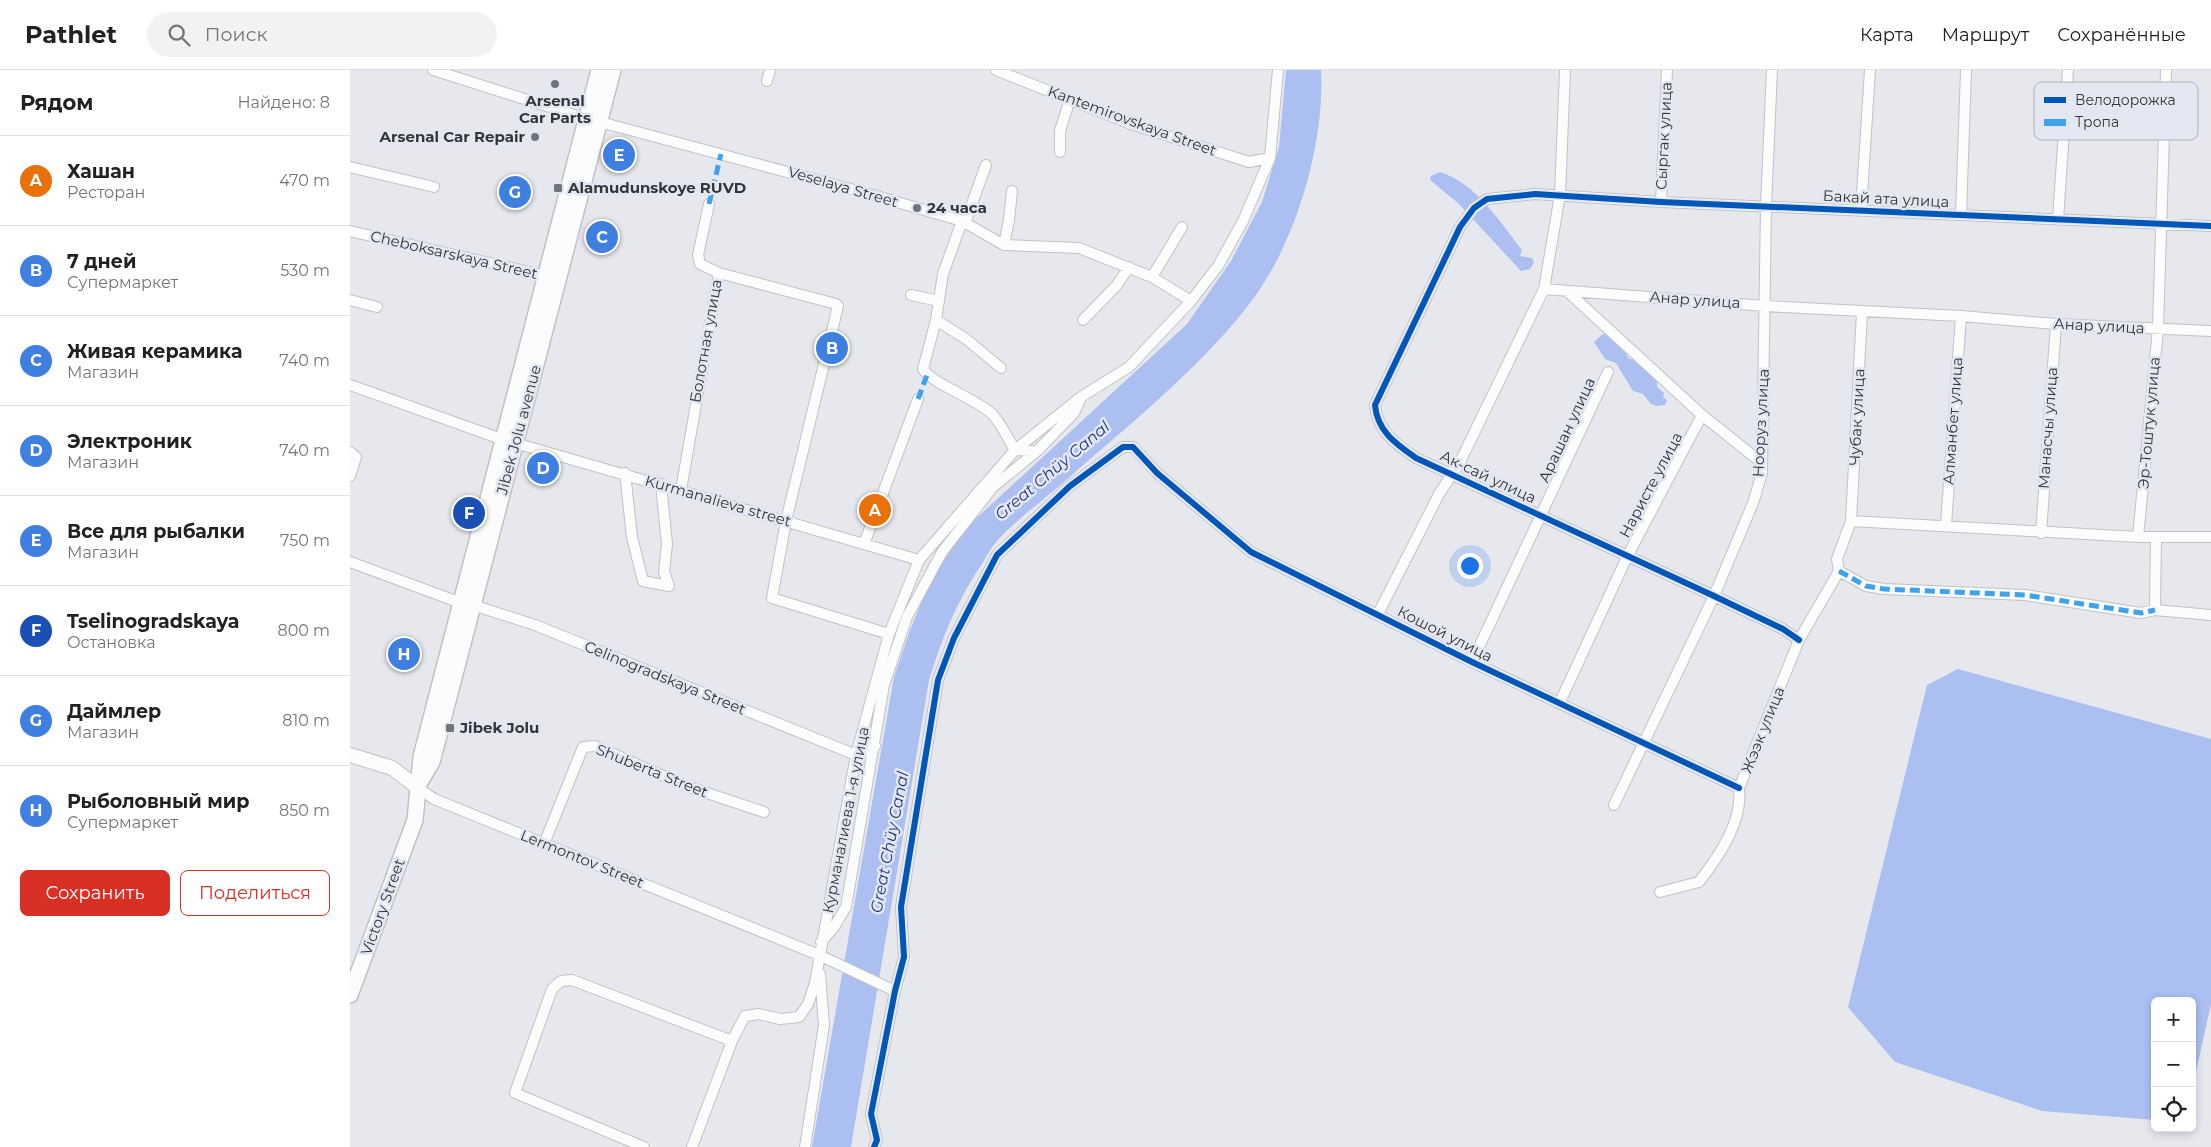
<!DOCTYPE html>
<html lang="ru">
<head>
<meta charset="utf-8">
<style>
	:root { --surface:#fff; --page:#f2f2f2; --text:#202124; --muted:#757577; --line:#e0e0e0; --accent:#d93025 }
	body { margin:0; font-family:Montserrat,sans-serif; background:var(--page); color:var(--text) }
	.controls { position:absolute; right:15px; bottom:15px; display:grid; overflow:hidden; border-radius:8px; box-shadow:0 2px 8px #0003 }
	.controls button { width:45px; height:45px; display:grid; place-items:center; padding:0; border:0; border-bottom:1px solid var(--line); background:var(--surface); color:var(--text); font:25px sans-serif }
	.you { position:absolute; left:1119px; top:495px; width:18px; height:18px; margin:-12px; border:4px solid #fff; border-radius:50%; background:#1a73e8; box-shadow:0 0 0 8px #1a73e833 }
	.badge { display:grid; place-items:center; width:32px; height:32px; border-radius:50%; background:var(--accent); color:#fff; font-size:16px; font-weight:700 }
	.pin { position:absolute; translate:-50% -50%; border:2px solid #fff; box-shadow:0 1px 5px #0006 }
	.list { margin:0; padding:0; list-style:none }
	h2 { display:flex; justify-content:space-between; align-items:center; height:65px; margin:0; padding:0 20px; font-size:21px }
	h2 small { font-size:16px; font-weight:400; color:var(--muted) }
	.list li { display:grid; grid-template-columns:32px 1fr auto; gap:15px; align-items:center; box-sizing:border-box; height:90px; padding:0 20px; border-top:1px solid var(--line) }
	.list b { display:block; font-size:19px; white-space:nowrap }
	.list p { margin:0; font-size:16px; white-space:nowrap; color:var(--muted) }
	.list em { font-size:16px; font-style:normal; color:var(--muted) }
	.actions { display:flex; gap:10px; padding:15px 20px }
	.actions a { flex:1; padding:11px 0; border:1px solid var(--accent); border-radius:8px; text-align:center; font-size:18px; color:var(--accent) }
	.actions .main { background:var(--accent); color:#fff }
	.icon { flex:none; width:28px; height:28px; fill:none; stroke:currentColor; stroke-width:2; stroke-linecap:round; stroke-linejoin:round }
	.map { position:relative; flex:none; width:1861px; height:1077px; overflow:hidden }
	header { display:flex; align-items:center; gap:30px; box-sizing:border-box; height:70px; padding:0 25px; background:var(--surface); border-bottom:1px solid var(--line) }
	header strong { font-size:24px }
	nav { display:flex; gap:28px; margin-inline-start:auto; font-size:18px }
	.search { width:350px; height:45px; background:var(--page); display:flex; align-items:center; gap:12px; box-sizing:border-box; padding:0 18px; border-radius:28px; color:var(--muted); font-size:19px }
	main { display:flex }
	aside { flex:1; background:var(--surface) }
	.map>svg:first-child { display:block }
</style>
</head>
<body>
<header>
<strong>Pathlet</strong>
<div class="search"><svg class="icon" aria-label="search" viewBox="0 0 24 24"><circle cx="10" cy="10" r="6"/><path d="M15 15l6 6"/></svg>Поиск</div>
<nav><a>Карта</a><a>Маршрут</a><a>Сохранённые</a></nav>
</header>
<main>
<aside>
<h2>Рядом<small>Найдено: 8</small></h2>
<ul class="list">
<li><span class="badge" style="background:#e8710a">A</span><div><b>Хашан</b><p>Ресторан</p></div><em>470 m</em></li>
<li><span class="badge" style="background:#3f7fe0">B</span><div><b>7 дней</b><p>Супермаркет</p></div><em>530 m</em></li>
<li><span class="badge" style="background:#3f7fe0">C</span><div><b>Живая керамика</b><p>Магазин</p></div><em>740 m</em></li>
<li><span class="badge" style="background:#3f7fe0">D</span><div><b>Электроник</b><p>Магазин</p></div><em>740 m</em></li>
<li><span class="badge" style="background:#3f7fe0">E</span><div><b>Все для рыбалки</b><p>Магазин</p></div><em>750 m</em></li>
<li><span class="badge" style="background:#1a4fb4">F</span><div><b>Tselinogradskaya</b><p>Остановка</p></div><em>800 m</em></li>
<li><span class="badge" style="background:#3f7fe0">G</span><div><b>Даймлер</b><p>Магазин</p></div><em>810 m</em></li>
<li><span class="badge" style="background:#3f7fe0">H</span><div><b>Рыболовный мир</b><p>Супермаркет</p></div><em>850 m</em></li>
</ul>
<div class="actions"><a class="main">Сохранить</a><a>Поделиться</a></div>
</aside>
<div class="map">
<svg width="1861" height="1077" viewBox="0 0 1861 1077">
	<rect width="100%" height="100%" fill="#e6e8ee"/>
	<path fill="#abbff0" d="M936,0H971C975,76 945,177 897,237C845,303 777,356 714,412C692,431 666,450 646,472C641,478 636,487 632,494C607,530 592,568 579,610L501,1077H462L544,607L560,560L582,507L619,455L837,254L881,191L912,132L929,77Z
		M1090,102C1126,113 1150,152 1172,180L1170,186L1182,188L1184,193L1180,199L1171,201L1108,133L1080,110L1081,106Z
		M1253,264L1264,266L1280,282L1276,284L1279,289H1287L1307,307V317L1314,323L1313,327L1317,330L1315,335L1307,336L1301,334L1293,324L1283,321L1266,293L1255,289L1244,272Z
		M1608,599L1861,669V934L1842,1020V931H1805V1050L1692,1041L1545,992L1498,937L1577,615Z"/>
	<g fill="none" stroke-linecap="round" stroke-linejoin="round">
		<defs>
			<path id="minor" d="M83,0L237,49
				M646,0L781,54L899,92L920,88
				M417,11L420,0
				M250,52L523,125L612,151L654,175L729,178L802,207L841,231
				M710,82V61L720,29
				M0,97L84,117
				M1311,132L1317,0
				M1511,140L1520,0
				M1611,145L1616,0
				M1708,150L1718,0
				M612,151L593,204L586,250L573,299C584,315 625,328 642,344C651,353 658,369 665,380L687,381
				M615,153L636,95
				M0,161L201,207
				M654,175L659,150L662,121
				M369,203L486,234L488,236L436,451L422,528L539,564
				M802,207L832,157
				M1194,219L1415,236L1611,246L1706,254L1861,261
				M1217,221L1352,345L1412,393
				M561,225L589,231
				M0,230L27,237
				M586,250L616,269L651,298
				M733,250L767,215L779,197
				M0,315L154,370
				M165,373L569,490
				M0,382L6,387L0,406
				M275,403L282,467L293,511L319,516L314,502L317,474L311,414
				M331,420L369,203L350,194L348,185L359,134
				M1501,451L1788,467H1861
				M1596,455L1611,246
				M1691,463L1706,254
				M1788,467L1808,259L1816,0
				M514,474L568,329
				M0,492L111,533
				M1489,501L1516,516L1534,519L1675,525L1791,543L1805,540L1861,545
				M123,535L185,555L506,685L525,676
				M1805,540L1806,468
				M1028,544L1089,424L1109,394L1194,219L1210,125L1215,0
				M1449,570L1433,559L1364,526L1066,388C1046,374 1027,361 1025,335L1110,157L1124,138L1137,129L1185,124L1311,132L1861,156
				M1122,592L1258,302
				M1210,632L1277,487L1352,345
				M67,717L84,729L469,885L545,921
				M1264,735L1364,526L1403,433L1412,403L1416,136L1422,0
				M194,774L233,677L245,676L339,717L414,742
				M1310,822L1349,812C1369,786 1393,752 1389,718L1449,570L1489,501L1487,489L1501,451L1512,242
				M471,872L484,857L496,837L534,615L557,547L592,482L643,417L687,381L724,343L730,330
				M294,1077L165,1023L202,919L211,911L222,910L382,971
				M342,1077L382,971L395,946L408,944L430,949L449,947L458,934L465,913L506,685L539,564L569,490L665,380L731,327L779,297L841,231L868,196L893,151L920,88L928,0
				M455,1077L474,955L470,904
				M524,1077L527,1070L521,1044L545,921L554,887L551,837L588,610L604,568L647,485L720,416L773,377H783L807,403L901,482L1122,592L1389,718"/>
			<path id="secondary" d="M0,685L42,698L67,717"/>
			<path id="primary" d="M70,712L82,692L263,0
				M0,925L65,750L71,687L249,0"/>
		</defs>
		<use href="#minor" stroke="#c0c2c6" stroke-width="12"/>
		<use href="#secondary" stroke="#c0c2c6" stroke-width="16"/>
		<use href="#primary" stroke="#c0c2c6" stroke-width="18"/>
		<use href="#minor" stroke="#fbfcfc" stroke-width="10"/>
		<use href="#secondary" stroke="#fbfcfc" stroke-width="14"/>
		<use href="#primary" stroke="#fbfcfc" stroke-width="15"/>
		<path stroke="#3ea3ec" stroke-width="5" stroke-dasharray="10 5" stroke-linecap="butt" d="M359,134L371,84
			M568,329L577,305
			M1489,501L1516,516L1534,519L1675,525L1791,543L1805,540"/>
		<defs>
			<path id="cycleway" d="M1449,570L1433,559L1364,526L1066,388C1046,374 1027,361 1025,335L1110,157L1124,138L1137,129L1185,124L1311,132L1861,156
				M524,1077L527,1070L521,1044L545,921L554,887L551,837L588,610L604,568L647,485L720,416L773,377H783L807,403L901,482L1122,592L1389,718"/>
		</defs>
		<use href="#cycleway" stroke="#e2e7f1" stroke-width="9"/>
		<use href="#cycleway" stroke="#0057b8" stroke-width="6"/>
	</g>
	<g fill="#737479" stroke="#e2e7f1" stroke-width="2">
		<circle cx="205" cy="14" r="5"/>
		<circle cx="185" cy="67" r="5"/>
		<rect x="203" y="113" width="10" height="10" rx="2.5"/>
		<circle cx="567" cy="138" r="5"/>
		<rect x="95" y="653" width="10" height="10" rx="2.5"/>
	</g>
	<g text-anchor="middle" stroke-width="5" stroke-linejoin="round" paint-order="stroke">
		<g font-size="15" font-weight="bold" fill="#35363a" stroke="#e2e7f1" text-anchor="start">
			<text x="205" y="36" text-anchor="middle">Arsenal<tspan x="205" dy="17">Car Parts</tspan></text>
			<text x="175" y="72" text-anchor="end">Arsenal Car Repair</text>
			<text x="218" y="123">Alamudunskoye RUVD</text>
			<text x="577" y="143">24 часа</text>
			<text x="110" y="663">Jibek Jolu</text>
		</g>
		<g font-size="15" fill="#35363a" stroke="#e2e7f1">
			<text transform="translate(782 51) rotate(20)" y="5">Kantemirovskaya Street</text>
			<text transform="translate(1314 66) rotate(-87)" y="5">Сыргак улица</text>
			<text transform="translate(493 117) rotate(16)" y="5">Veselaya Street</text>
			<text transform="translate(1536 129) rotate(3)" y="5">Бакай ата улица</text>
			<text transform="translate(104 185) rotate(13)" y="5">Cheboksarskaya Street</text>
			<text transform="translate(1345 230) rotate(4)" y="5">Анар улица</text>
			<text transform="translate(1749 256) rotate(3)" y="5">Анар улица</text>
			<text transform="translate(356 271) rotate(-80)" y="5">Болотная улица</text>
			<text transform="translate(1507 347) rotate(-87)" y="5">Чубак улица</text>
			<text transform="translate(1603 351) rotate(-86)" y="5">Алманбет улица</text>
			<text transform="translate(1411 353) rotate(-87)" y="5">Нооруз улица</text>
			<text transform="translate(1799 353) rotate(-85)" y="5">Эр-Тоштук улица</text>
			<text transform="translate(1698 358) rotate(-86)" y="5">Манасчы улица</text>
			<text transform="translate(169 360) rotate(-75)" y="5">Jibek Jolu avenue</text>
			<text transform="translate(1217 360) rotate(-65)" y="5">Арашан улица</text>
			<text transform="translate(1138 407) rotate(25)" y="5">Ак-сай улица</text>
			<text transform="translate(1301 415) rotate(-62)" y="5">Наристе улица</text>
			<text transform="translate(368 431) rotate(16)" y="5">Kurmanalieva street</text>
			<text transform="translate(1095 564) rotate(27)" y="5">Кошой улица</text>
			<text transform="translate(315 608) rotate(22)" y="5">Celinogradskaya Street</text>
			<text transform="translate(1413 660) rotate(-68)" y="5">Жээк улица</text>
			<text transform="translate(302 701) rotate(22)" y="5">Shuberta Street</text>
			<text transform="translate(496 750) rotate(-79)" y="5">Курманалиева 1-я улица</text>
			<text transform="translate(232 789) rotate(22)" y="5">Lermontov Street</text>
			<text transform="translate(33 837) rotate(-70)" y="5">Victory Street</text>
		</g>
		<g font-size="16" font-style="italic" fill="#213684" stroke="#e2e7f1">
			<text transform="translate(702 400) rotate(-40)" y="6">Great Chüy Canal</text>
			<text transform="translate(539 772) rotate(-79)" y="6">Great Chüy Canal</text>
		</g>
	</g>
	<rect x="1684" y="12" width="164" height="58" rx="8" fill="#e2e7f1" stroke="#aeb2ba" stroke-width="1"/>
	<rect x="1694" y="27" width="22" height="6" fill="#0057b8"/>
	<rect x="1694" y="49" width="22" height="7" fill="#3ea3ec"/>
	<g font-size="14" fill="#35363a">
		<text x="1725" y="35">Велодорожка</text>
		<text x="1725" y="57">Тропа</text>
	</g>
</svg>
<div class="controls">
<button>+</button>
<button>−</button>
<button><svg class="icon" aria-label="locate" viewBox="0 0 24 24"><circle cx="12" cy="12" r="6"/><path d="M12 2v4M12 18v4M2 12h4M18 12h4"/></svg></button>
</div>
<div class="you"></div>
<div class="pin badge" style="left:525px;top:440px;background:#e8710a">A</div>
<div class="pin badge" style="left:482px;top:278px;background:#3f7fe0">B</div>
<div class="pin badge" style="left:252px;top:167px;background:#3f7fe0">C</div>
<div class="pin badge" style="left:193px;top:398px;background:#3f7fe0">D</div>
<div class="pin badge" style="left:269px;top:85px;background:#3f7fe0">E</div>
<div class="pin badge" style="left:119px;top:443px;background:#1a4fb4">F</div>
<div class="pin badge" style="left:165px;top:122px;background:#3f7fe0">G</div>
<div class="pin badge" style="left:54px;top:584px;background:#3f7fe0">H</div>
</div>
</main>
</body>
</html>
